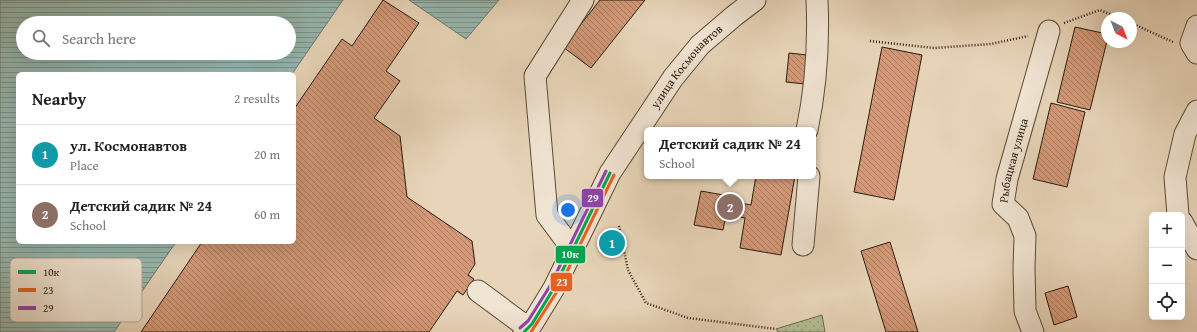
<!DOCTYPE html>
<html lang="en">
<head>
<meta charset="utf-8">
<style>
	:root { --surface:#fff; --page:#f6f6f6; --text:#202124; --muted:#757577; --line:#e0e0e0; --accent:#b45309 }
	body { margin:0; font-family:"Gentium Book Plus",serif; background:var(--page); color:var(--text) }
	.controls { position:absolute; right:12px; bottom:12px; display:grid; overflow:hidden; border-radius:6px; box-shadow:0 4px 16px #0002 }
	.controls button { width:36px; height:36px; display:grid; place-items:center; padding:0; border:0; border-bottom:1px solid var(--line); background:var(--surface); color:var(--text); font:20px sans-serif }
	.compass { position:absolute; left:1101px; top:12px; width:36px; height:36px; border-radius:50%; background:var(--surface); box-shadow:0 4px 16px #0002; rotate:138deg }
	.you { position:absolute; left:568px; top:210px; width:14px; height:14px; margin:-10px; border:3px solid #fff; border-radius:50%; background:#1a73e8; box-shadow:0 0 0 6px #1a73e833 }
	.badge { display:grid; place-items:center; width:26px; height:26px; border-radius:50%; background:var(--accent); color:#fff; font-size:13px; font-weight:700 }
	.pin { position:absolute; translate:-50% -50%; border:2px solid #fff; box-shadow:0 1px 4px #0006 }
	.popup { position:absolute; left:644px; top:127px; width:172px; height:52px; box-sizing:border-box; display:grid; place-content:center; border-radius:6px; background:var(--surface); filter:drop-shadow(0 1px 3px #0005); font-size:13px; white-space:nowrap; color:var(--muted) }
	.popup b { font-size:15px; color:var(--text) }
	.popup::after { content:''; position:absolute; left:50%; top:100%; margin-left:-8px; border:8px solid transparent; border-top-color:var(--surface) }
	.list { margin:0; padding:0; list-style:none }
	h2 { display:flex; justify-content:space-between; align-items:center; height:52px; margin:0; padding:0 16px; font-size:17px }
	h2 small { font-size:13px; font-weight:400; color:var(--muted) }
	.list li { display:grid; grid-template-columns:26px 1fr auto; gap:12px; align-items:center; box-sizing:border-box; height:60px; padding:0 16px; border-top:1px solid var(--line) }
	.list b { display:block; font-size:15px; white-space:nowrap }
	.list p { margin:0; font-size:13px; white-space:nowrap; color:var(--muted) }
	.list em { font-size:13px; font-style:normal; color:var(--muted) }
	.icon { flex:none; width:22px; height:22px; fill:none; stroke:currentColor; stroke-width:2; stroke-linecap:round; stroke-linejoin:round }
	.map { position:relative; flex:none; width:1197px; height:332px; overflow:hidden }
	.search { position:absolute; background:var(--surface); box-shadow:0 4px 16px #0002; left:16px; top:16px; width:280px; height:44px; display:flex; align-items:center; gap:10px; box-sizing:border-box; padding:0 14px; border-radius:22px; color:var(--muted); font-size:15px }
	.panel { position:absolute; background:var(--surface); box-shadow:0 4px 16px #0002; left:16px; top:72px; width:280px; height:172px; border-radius:6px }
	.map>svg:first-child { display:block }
</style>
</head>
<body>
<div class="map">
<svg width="1197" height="332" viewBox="0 0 1197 332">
	<defs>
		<pattern id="grass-dots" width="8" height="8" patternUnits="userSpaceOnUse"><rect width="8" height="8" fill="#b2be92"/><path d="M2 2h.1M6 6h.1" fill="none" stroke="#99a37d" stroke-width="1.8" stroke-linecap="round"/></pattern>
		<pattern id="water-rules" width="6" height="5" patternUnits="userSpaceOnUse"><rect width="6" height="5" fill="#97b8b0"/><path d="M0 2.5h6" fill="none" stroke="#7b958d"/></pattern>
		<pattern id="building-back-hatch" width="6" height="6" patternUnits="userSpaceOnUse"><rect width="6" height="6" fill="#d39978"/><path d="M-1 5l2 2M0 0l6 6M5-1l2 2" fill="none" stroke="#ab7c61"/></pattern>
	</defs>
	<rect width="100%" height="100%" fill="#e8d5b9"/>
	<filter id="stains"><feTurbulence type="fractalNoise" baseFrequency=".005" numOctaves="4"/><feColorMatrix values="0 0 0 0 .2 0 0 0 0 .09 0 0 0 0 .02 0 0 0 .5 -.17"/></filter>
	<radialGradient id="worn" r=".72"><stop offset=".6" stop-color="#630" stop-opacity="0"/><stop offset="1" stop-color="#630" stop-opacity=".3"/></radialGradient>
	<path fill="url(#grass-dots)" stroke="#6e6c4e" d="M822,315L825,332H778L776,329Z"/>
	<path fill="url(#water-rules)" stroke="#6c796e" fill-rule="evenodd" d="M0,0H343L292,74H18V242H176L114,332H0ZM23,23H289V53H23Z
		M409,0H499L466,39Z"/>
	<path fill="url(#building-back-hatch)" stroke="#2b1b0a" d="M383,0L419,23L386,71L400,81L374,118L400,136L407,197L472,241L475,264L468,275L474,279L463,295L457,291L429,332H141L202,242H294V109L342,39L352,46Z
		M600,0H645L591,68L563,47Z
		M1075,27L1107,34V41L1090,110L1057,102Z
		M882,47L922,55L894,200L854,192Z
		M789,53L807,55L805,84L786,82Z
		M1051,103L1085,112L1067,187L1033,179Z
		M756,176H795L781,255L740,248L745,218L726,215L723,230L694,225L701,191L729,196L728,201L751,205Z
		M612,234L618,237L613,248L607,245Z
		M890,242L918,332H886L861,251Z
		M1068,286L1077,317L1054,325L1045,293Z"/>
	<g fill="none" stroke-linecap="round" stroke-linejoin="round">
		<defs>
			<g id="minor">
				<path d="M1197,26L1191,43L1197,53"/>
				<path d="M807,130C816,87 819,44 817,0"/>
				<path d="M1178,215L1175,177L1185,134L1197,111"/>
				<path d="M1182,222L1197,249"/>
				<path d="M803,245L809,176"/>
				<path d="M573,250L547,215L535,76L583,0"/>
				<path d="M478,291L528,328"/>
				<path id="s1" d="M524,332L532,324L554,288L610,173L673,78L700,45L734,16L755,0"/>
				<path id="s2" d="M1033,332L1025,311L1024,268L1025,236L1018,218L1003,204L1007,179L1049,31"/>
			</g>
		</defs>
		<use href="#minor" stroke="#5a4a36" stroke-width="23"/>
		<path stroke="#2b1b0a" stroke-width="2.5" stroke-dasharray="1 2" stroke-linecap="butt" d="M1064,23L1100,10L1119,18
			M1131,23L1173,42
			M870,41L934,48L991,44L1028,36
			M619,226L628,270L646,303L688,318L776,329"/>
		<use href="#minor" stroke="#f0e4d2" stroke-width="21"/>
		<defs>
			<path id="bus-1" d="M524,332L532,324L554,288L610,173"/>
			<path id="bus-2" d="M531,332L558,290L614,175"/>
			<path id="bus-3" d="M520,328L528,321L550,286L606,171"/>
		</defs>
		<use href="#bus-1" stroke="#f0e4d2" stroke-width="6"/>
		<use href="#bus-2" stroke="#f0e4d2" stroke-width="6"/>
		<use href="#bus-3" stroke="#f0e4d2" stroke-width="6"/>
		<use href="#bus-1" stroke="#00a651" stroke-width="3"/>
		<use href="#bus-2" stroke="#e86121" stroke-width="3"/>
		<use href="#bus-3" stroke="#8e44ad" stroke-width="3"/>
	</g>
	<g text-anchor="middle" stroke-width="3" stroke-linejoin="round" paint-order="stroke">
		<g font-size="12" fill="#2b1b0a" stroke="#f0e4d2">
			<text dy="4" stroke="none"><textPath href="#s1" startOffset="313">улица Космонавтов</textPath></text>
			<text dy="4" stroke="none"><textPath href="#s2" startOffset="182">Рыбацкая улица</textPath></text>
		</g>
	</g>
	<rect x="10" y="258" width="132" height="64" rx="6" fill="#f0e4d2" stroke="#b5a896" stroke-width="1"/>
	<rect x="18" y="270" width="18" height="4" fill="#00a651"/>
	<rect x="18" y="288" width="18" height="4" fill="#e86121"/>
	<rect x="18" y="306" width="18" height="4" fill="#8e44ad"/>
	<g font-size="11" fill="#2b1b0a">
		<text x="43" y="276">10к</text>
		<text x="43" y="294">23</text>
		<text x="43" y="312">29</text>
	</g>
	<g stroke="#f0e4d2" stroke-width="1.5">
		<rect x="581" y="188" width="23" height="20" rx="4" fill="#8e44ad"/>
		<rect x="555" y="245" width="31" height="19" rx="4" fill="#00a651"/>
		<rect x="550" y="272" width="23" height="20" rx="4" fill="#e86121"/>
	</g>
	<g font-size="11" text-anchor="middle" font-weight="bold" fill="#fff">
		<text x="593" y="202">29</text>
		<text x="570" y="258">10к</text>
		<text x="562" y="286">23</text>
	</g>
	<rect width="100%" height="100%" filter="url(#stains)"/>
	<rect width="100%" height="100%" fill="url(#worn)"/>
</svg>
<div class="controls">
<button>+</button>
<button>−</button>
<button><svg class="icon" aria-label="locate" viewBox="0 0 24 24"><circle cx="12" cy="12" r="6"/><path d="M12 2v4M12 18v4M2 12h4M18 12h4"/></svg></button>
</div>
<svg class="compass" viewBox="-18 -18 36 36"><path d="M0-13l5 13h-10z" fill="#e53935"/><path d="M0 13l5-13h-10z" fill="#757577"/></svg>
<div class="you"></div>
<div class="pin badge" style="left:612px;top:243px;background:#0f9aa8">1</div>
<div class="pin badge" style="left:730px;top:207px;background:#8d6e63">2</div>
<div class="popup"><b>Детский садик № 24</b>School</div>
<div class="search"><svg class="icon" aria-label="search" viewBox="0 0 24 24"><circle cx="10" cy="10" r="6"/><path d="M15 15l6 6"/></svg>Search here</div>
<section class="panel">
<h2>Nearby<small>2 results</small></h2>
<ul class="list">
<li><span class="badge" style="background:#0f9aa8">1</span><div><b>ул. Космонавтов</b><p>Place</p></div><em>20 m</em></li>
<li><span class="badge" style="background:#8d6e63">2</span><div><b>Детский садик № 24</b><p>School</p></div><em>60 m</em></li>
</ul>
</section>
</div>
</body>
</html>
